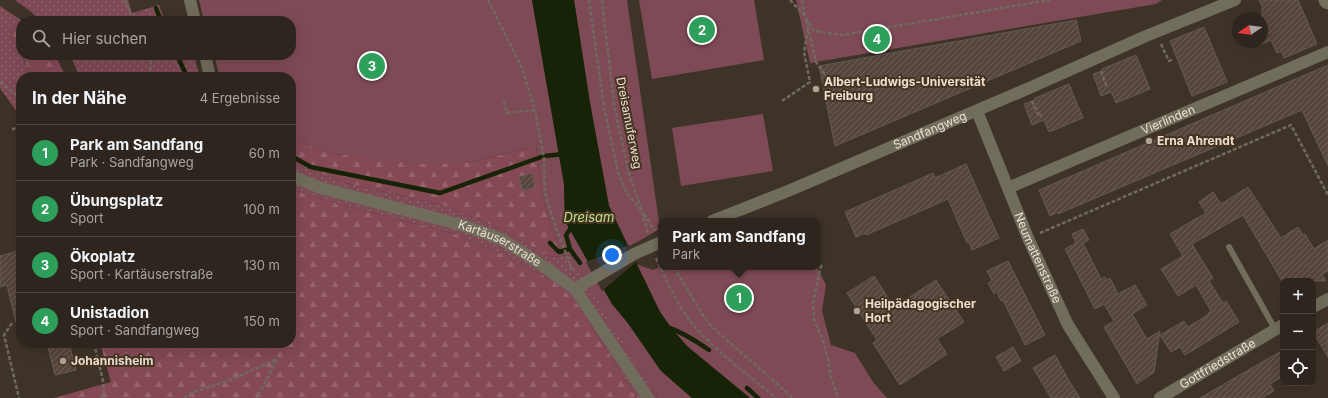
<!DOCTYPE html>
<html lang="de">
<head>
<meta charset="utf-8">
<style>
	:root { --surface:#2e261e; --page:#3a322b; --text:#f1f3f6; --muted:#a7a5a4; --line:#49433c; --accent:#d6ab8b }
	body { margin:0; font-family:Inter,sans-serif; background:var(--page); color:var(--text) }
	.controls { position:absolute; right:12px; bottom:12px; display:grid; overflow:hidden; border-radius:8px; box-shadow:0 4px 16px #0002 }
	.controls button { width:36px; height:36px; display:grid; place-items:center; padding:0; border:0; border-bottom:1px solid var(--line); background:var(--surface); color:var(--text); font:20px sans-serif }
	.compass { position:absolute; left:1232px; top:12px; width:36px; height:36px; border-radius:50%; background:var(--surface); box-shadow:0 4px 16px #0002; rotate:257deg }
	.you { position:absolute; left:612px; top:255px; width:14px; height:14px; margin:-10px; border:3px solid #fff; border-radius:50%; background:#1a73e8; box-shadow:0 0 0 6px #1a73e833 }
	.badge { display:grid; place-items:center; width:26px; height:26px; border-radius:50%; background:var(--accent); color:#fff; font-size:13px; font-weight:700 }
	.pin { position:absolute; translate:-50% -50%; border:2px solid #fff; box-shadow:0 1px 4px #0006 }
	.popup { position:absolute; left:658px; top:218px; width:162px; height:52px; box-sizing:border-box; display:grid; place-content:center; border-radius:8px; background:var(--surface); filter:drop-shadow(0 1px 3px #0005); font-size:13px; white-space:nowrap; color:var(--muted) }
	.popup b { font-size:15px; color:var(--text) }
	.popup::after { content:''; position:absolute; left:50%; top:100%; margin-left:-8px; border:8px solid transparent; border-top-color:var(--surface) }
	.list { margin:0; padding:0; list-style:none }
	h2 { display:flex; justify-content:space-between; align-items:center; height:52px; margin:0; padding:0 16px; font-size:17px }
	h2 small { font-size:13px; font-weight:400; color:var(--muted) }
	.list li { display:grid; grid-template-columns:26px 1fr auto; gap:12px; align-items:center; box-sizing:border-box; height:56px; padding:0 16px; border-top:1px solid var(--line) }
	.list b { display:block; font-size:15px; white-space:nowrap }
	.list p { margin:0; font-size:13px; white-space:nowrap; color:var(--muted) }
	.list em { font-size:13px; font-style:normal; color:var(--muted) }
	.icon { flex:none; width:22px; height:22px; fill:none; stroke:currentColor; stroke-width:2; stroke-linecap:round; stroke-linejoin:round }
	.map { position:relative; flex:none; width:1328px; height:398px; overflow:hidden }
	.search { position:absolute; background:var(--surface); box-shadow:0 4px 16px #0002; left:16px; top:16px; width:280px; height:44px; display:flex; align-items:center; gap:10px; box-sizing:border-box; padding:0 14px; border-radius:16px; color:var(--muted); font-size:15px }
	.panel { position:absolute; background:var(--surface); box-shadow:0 4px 16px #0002; left:16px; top:72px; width:280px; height:276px; border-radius:16px }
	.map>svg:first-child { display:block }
</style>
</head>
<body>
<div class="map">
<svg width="1328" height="398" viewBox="0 0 1328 398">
	<defs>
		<pattern id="grass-dots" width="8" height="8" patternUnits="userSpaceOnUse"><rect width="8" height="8" fill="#7e4a55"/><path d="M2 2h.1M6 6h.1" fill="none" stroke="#90646d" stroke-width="1.8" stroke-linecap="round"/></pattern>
		<pattern id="forest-firs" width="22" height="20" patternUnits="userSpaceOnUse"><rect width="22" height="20" fill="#844955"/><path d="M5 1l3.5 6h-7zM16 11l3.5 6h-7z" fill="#96636d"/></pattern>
		<pattern id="building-hatch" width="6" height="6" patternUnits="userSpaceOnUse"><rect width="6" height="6" fill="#56453d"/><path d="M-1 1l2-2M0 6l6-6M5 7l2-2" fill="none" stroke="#6e5f58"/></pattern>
	</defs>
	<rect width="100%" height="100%" fill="#3e3328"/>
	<path fill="url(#grass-dots)" d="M15,0H128L132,13L159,5L165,21H41L30,11Z
		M0,6L21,20L10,33L33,77H21V118L0,88Z
		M70,55H194L200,77H80Z
		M291,163L346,183L447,206L505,231L550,257L571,255L576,266L596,297L657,398H636L581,309L551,280L506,256L455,234L335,203L291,189Z"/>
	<path fill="url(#forest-firs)" d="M21,20L22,21H21V54L10,33Z
		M22,55H55L66,77H33Z
		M291,139L335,154L468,163L536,146L542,197L561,256L550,257L505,231L447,206L346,183L291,163Z
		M291,189L335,203L455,234L506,256L551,280L569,295L581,309L636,398H54L111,382L100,343H291Z"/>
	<path fill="#7e4a55" d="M199,0H532L564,184L565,221L612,304L627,322L661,370L692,398H657L576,266L571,255L561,256L542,197L536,146L468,163L419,164L335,154L291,139V77H222L219,74L214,55H291V21H204Z
		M574,0H627L660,229L628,247L609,206L590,103Z
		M639,0H754L764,60L652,79Z
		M796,0H1162L1156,4L810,63Z
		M763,114L773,171L681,186L672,128Z
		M636,264L653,270L661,266L817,267L826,285L822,311L831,345L855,353L873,382L887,398H750L688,347L672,329L660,312Z"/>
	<path fill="#172306" d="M532,0H574L590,103L609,206L660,312L672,329L688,347L750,398H692L661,371L627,322L612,304L565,221L564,184Z"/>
	<path fill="#3e3328" d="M629,245L637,261L602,291L586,262Z"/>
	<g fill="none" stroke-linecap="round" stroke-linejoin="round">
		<path stroke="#172306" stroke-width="4.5" d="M156,8L161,21
			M177,55L187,77
			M291,156L311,167L440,193L544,156L565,154
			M573,225L566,235L570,249L580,263
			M550,243L559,252L570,249
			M666,327C681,331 696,341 709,350
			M747,388L758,398"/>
	</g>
	<path fill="url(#building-hatch)" stroke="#645a53" d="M1259,0H1298L1317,44L1284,58L1281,51L1277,53L1271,40L1262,44V6Z
		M1076,20L1081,41L835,146L819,66Z
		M1204,27L1227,82L1192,96L1170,41Z
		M1136,55L1150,89L1116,103L1111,92L1101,96L1093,74L1103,71L1102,69Z
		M1328,65V166L1302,110L1058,214V212L1050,216L1039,190Z
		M1069,84L1083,118L1049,132L1044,120L1032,125L1024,104L1035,100V98Z
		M966,164L999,238L972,250L969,242L967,243L948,199L866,235L865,233L856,237L845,212L933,173L935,178Z
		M532,173L535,187L523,191L519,177Z
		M1248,187L1281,238L1298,227L1303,235L1305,234L1314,249L1328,240V271L1322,274L1326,281H1282L1243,215L1192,244L1213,278L1209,281L1223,303L1226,301L1239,322L1185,355L1180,347L1171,352L1160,335L1184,321L1188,327L1209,314L1208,313L1211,311L1196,285L1178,296L1161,269L1183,256L1170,234L1206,213L1199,202L1213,192L1221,204Z
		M1083,229L1089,240L1083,243L1101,279L1105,277L1107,280L1110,278L1118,294L1135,285L1147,305L1132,314L1147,339L1160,331L1154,372L1137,384L1104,327L1114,321L1104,304L1095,309L1065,249L1076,243L1072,234Z
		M21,250V323H16L7,285L0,287V256Z
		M1008,261L1045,335L1025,345L1003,300L1001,301L997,292L994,294L988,283L992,281L987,271Z
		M874,276L894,307L936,280L964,322L937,339L947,354L900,385L873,343L877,340L847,293Z
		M1328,323V357L1313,332Z
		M47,343H69L76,370L55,375Z
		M1013,347L1021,361L1004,371L996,357Z
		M1283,350V376L1270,384L1274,391L1262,398H1200Z
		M1055,355L1068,379L1080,398H1051L1033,368Z"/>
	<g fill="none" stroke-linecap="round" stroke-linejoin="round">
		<path stroke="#706a5e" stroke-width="2.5" stroke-dasharray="4 2" stroke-linecap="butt" d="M125,0L133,21
			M488,0L522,68L535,110L544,159L545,193L556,228L567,256L572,270
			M589,0L604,107L618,172L626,192L641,210
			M602,0L614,104L629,174L642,211L648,234
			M790,0L804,15
			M802,0L805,17L814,31L843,35L1050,0
			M806,20L816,62L827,77
			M1161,44L1169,61L1173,59
			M149,55L151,59L150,77
			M1101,71L1106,85L1108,84
			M0,82L21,99
			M504,101L507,113L535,110
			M782,101L810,82L804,52L808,28
			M1032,101L1039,116L1042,115
			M12,130L21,124
			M644,214L655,231
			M1040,233L1291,125L1328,195
			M656,258C666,280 676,303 691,322C715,351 747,374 776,398
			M822,265L820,269L813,303L814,319L823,341L828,359L831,377L838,398
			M674,267L704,317L712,327L793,398
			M12,323L4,335L19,398
			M94,343L103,381L104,394L101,398
			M184,398L191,393L233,379L277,359L257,398"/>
		<path stroke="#716d5d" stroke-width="6" d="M1229,247L1275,329"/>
		<g stroke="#716d5d" stroke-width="12">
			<path d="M190,0L195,21"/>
			<path d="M205,55L210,77"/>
			<path id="s1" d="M977,111L1028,238L1068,325L1114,398"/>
			<path id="s2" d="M291,176L321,188L462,225L501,239L536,261L575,289L648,398"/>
			<path id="s3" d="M1008,188L1328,52"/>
			<path id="s4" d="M712,221L788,191L1027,89L1146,36L1235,0"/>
			<path d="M575,289L634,254L661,242"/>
			<path d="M1313,307L1328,299"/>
			<path id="s5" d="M1160,398L1283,325"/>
		</g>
		<path stroke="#746e5b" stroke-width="17" d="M1327,0L1328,1"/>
	</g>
	<g fill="#aea398" stroke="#463420" stroke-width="1.5">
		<circle cx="816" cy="89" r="4"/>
		<circle cx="1149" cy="141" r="4"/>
		<circle cx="857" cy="311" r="4"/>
		<circle cx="63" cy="361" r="4"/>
	</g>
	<g text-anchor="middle" stroke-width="4" stroke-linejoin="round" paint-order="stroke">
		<g font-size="12" font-weight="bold" fill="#ebdfd4" stroke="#463420" text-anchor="start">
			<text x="824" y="86">Albert-Ludwigs-Universität<tspan x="824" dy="14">Freiburg</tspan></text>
			<text x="1157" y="145">Erna Ahrendt</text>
			<text x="865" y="308">Heilpädagogischer<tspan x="865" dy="14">Hort</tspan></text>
			<text x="71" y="365">Johannisheim</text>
		</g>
		<g font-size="12" fill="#ebdfd4" stroke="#463420">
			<text dy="4" stroke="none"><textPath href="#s3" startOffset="174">Vierlinden</textPath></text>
			<text transform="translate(629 123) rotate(79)" y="4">Dreisamuferweg</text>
			<text dy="4" stroke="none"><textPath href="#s4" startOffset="236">Sandfangweg</textPath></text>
			<text dy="4" stroke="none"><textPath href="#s2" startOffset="220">Kartäuserstraße</textPath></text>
			<text dy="4" stroke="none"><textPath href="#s1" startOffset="159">Neumattenstraße</textPath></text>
			<text dy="4" stroke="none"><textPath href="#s5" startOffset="67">Gottfriedstraße</textPath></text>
		</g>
		<g font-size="13" font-style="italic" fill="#b7e28b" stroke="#463420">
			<text x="589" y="222">Dreisam</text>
		</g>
	</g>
</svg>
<div class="controls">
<button>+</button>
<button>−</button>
<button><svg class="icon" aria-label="locate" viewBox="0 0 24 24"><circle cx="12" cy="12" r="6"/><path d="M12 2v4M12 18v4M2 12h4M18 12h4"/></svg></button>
</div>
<svg class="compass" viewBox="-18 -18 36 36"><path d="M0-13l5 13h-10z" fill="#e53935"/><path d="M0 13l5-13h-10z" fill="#a7a5a4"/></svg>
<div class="you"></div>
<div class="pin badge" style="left:739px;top:298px;background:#2e9e5b">1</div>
<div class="popup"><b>Park am Sandfang</b>Park</div>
<div class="pin badge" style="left:702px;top:30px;background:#2e9e5b">2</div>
<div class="pin badge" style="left:372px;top:66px;background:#2e9e5b">3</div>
<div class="pin badge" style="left:877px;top:39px;background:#2e9e5b">4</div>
<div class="search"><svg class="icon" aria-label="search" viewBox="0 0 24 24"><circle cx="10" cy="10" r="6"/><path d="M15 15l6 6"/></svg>Hier suchen</div>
<section class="panel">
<h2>In der Nähe<small>4 Ergebnisse</small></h2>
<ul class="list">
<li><span class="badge" style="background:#2e9e5b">1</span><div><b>Park am Sandfang</b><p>Park · Sandfangweg</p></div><em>60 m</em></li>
<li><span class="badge" style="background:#2e9e5b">2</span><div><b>Übungsplatz</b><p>Sport</p></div><em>100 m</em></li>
<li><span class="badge" style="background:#2e9e5b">3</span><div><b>Ökoplatz</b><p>Sport · Kartäuserstraße</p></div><em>130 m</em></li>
<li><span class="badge" style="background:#2e9e5b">4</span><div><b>Unistadion</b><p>Sport · Sandfangweg</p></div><em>150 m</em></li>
</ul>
</section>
</div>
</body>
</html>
